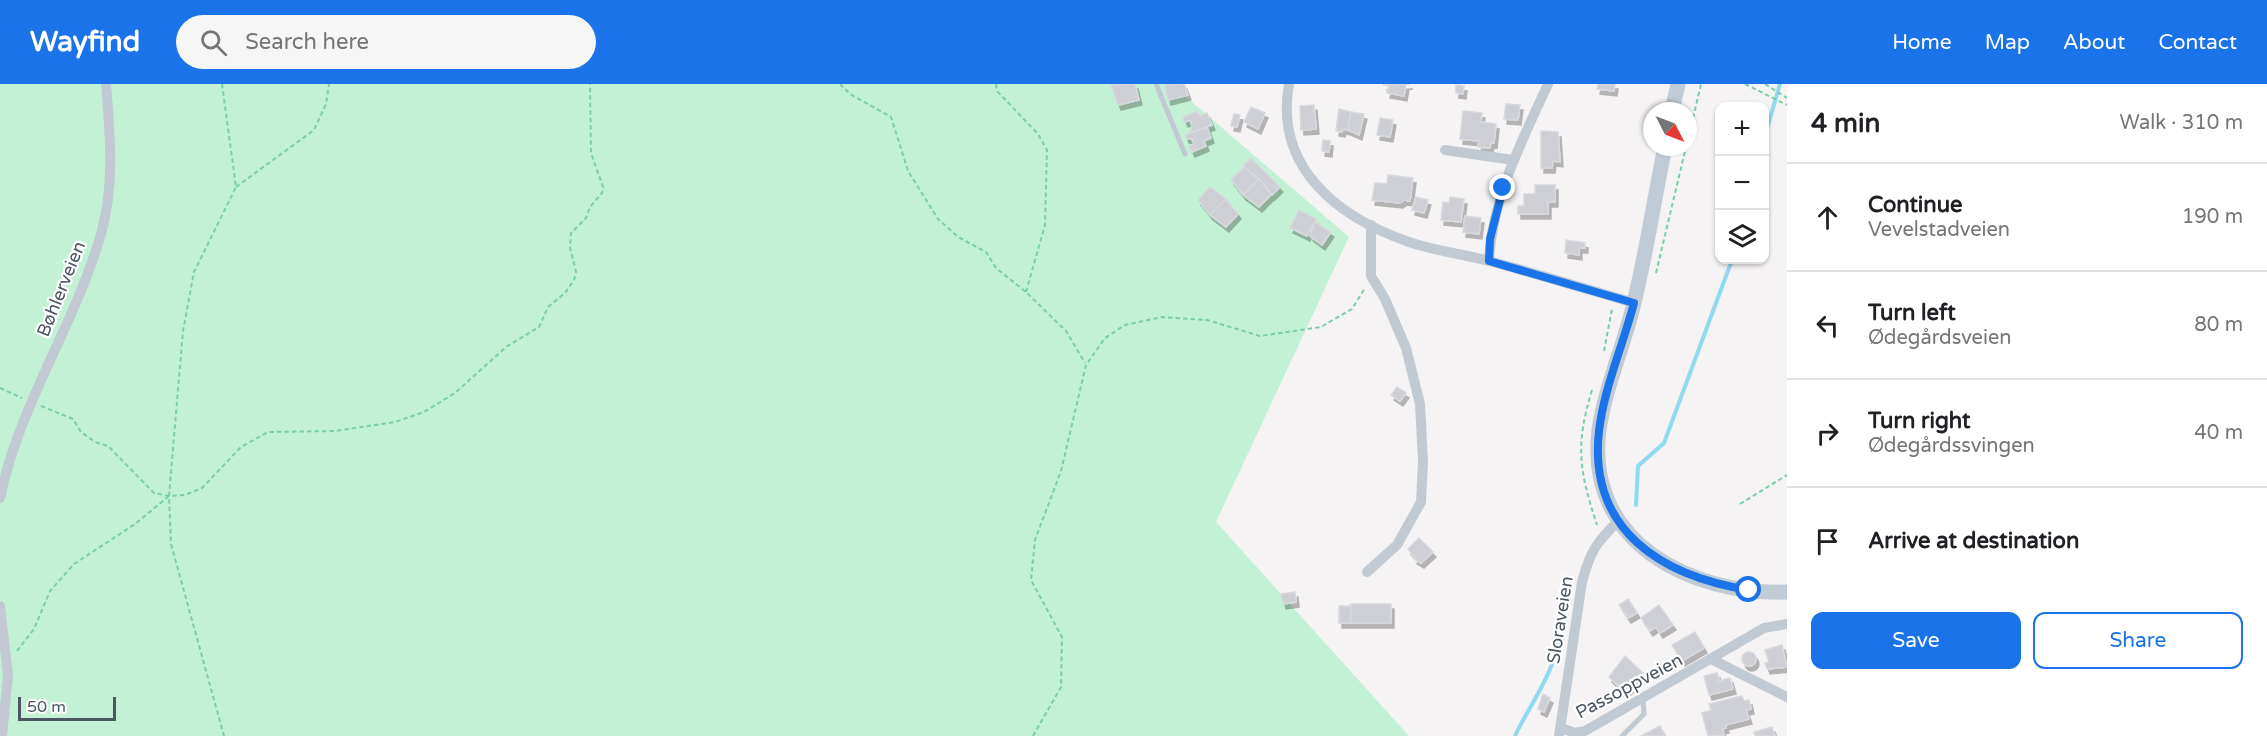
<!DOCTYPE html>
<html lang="en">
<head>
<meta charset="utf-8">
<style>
	:root { --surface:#fff; --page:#f6f6f6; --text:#202124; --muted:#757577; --line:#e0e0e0; --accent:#1a73e8 }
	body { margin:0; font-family:"Varela Round",sans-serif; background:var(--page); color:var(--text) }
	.controls { position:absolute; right:18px; top:18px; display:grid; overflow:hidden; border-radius:12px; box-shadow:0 2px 4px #0004 }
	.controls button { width:54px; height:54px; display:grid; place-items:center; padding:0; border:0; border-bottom:2px solid var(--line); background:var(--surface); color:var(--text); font:30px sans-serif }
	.compass { position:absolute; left:1643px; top:18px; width:54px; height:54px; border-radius:50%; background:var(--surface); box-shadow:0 2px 4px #0004; rotate:132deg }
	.scale { position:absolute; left:18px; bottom:15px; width:98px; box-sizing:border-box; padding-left:6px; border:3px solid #4a5661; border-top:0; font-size:16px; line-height:21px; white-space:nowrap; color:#4a5661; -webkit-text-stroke:4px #fff; paint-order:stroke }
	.stop { position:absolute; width:18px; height:18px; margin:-14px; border:4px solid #1a73e8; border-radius:50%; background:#fff }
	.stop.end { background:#1a73e8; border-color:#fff; box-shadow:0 2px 6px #0008 }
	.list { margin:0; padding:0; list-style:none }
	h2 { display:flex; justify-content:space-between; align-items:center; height:78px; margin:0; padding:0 24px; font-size:26px }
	h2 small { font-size:20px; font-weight:400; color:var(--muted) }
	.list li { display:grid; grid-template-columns:39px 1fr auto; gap:18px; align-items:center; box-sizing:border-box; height:108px; padding:0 24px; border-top:2px solid var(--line) }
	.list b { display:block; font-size:22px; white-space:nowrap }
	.list p { margin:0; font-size:20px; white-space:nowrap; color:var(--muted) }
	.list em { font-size:20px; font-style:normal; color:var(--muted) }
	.actions { display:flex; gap:12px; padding:18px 24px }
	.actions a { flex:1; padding:14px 0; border:2px solid var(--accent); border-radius:12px; text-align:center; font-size:21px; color:var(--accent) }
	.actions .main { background:var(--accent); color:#fff }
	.icon { flex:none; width:33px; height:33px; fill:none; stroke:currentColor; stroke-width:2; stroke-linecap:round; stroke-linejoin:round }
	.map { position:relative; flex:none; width:1787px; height:652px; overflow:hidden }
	header { display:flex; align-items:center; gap:36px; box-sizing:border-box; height:84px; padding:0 30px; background:var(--accent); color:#fff }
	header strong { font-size:28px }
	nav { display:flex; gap:33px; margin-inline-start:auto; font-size:21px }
	.search { width:420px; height:54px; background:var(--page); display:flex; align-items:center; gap:15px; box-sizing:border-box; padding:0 21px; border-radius:33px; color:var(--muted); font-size:22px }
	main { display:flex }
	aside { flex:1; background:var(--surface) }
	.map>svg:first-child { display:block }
</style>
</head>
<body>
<header>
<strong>Wayfind</strong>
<div class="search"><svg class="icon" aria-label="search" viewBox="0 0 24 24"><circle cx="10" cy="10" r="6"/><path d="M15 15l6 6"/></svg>Search here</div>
<nav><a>Home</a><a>Map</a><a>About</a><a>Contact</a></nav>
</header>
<main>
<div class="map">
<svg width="1787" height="652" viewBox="0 0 1787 652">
	<defs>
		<filter id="shadow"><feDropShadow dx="3" dy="5" stdDeviation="0" flood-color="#0004"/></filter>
	</defs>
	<rect width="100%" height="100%" fill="#f5f3f3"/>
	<path fill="#c3f1d5" d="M0,0H1171L1349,153L1216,438L1409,652H0Z"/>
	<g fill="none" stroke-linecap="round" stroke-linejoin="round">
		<path stroke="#90daee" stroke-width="4" d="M1764,55L1780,0
			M1636,421L1638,382L1664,359L1732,176
			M1515,652C1526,628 1543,605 1552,580C1555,571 1556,561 1563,554"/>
	</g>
	<path fill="#cdcfd5" stroke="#d7d9de" stroke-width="1.5" filter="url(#shadow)" d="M1135,0L1139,16L1118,21L1111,1Z
		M1184,0L1188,11L1168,16L1165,1Z
		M1406,0L1404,12L1387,9L1389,2L1383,1L1410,0Z
		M1598,0H1615L1614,7L1597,5Z
		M1456,1L1464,2L1463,10L1456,9Z
		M1506,20L1520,21L1518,36L1504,35Z
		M1314,21L1316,45L1301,46L1300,22Z
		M1251,23L1265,29L1258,45L1244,38Z
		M1339,25L1351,28L1348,46L1343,45L1342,48L1336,47Z
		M1197,27L1200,32L1207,29L1212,41L1190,49L1192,42L1190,36L1185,38L1183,33Z
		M1463,27L1482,29L1481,38L1496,40L1494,59L1491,58L1490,64L1478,63L1479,57L1460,55Z
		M1351,28L1364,30L1359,51L1348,46Z
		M1234,30L1240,31L1237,43L1231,42Z
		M1380,34L1393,36L1390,53L1377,51Z
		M1207,43L1211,54L1204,57L1206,62L1192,68L1189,62L1194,60L1192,55L1186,54L1185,51Z
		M1541,47L1558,48L1560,78L1553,77L1552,84H1541Z
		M1323,56L1330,57L1329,68L1322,67Z
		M1251,74L1280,103L1272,111L1264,102L1265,101L1243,82Z
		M1244,83L1259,95L1243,111L1231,96Z
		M1388,91L1413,94L1410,117L1404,116L1400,119L1372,116L1375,99L1387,100Z
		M1259,95L1272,110L1259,123L1243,111Z
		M1535,101H1555V118H1548V130H1518V122H1524V110H1535Z
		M1210,103L1226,115L1210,131L1198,116Z
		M1416,113L1428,116L1424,129L1412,126Z
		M1450,113L1464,115L1461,138L1441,136L1443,118L1449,119Z
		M1226,115L1238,130L1226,143L1210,131Z
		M1299,126L1316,135L1307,152L1290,144Z
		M1465,132L1481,134L1479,150L1463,148Z
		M1315,138L1331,148L1322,161L1310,152Z
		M1566,156L1585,159V164H1579V171L1565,169Z
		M1397,303L1406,309L1400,317L1391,311Z
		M1419,454L1433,468L1421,479L1414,475L1415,473L1408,465Z
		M1295,508L1296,518L1283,520L1281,510Z
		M1628,515L1637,529L1628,534L1619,521Z
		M1351,520H1391V539H1351Z
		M1659,521L1673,541L1660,549L1656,543L1650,547L1641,534Z
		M1339,522H1351V539H1339Z
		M1695,548L1704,564L1682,577L1672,561Z
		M1782,561L1787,583L1767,585L1765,579L1769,578L1765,566Z
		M1742 575a7 7 0 1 1 14 0a7 7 0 1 1-14 0Z
		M1625,572L1644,590L1628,606L1625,603L1622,606L1609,593Z
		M1717,589L1719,597L1730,594L1733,605L1709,611L1704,592Z
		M1543,610L1550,614L1544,628L1538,625Z
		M1742,612L1744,617L1749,616L1751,625L1746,626L1749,635L1725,641L1726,644L1722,645L1724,651L1708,652L1702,629L1711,626L1709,620Z
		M1660,642L1665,652H1641Z
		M1772,643L1775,652H1755L1754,648Z"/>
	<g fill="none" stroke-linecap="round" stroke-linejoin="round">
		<path stroke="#7ad0a6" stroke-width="2" stroke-dasharray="4.5 3" stroke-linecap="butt" d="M222,0L236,103L194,188L183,247L169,412L171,460L224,652
			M840,0L850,10L891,33L908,87L938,135L958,153L986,168L996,184L1026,208L1066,247L1085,279
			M996,0L997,7L1038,50L1047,66L1045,141L1026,208
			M1745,0L1787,21
			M1765,0L1787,14
			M1688,56L1701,0
			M236,103L314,46L326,20L329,0
			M1656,189L1686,63
			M1604,267L1612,225
			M0,304L22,314
			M1592,306C1575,362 1579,386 1597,441
			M41,322L73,335L81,348L95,358L108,362L154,409L169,412L185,411L202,404L241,363L268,348L335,347L395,338L424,328L455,309L506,263L539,243L548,223L565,209L574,196L576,188L570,163L571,149L586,134L590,123L602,109L603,103L591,69L590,0
			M1740,420L1787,391
			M17,567L34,545L50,507L74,480L135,440L169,412
			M1033,652L1061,603L1062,553L1031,496L1035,456L1061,387L1086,281L1105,254L1125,241L1162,233L1207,236L1260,252L1321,243L1352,225L1365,204"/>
		<path stroke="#c1cad2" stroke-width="5" d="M1156,0L1185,70
			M1622,652L1644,630L1643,616"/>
		<path stroke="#c1cad2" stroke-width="10" d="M1289,0C1274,83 1337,133 1409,158C1435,167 1463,170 1489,177C1538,190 1586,205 1634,219
			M1445,66L1513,76
			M1489,177C1492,114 1522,57 1548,0
			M0,414C19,321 75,241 101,150C115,102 110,49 106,0
			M1367,488L1397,461L1421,418L1423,378L1420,320L1406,264L1385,215L1371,192V141
			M0,522L8,591L2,652
			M1711,575L1787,613
			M1561,644L1575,649L1585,647L1764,544L1787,540
			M1559,652L1582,498C1590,468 1596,459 1618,437"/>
		<path stroke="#c1cbd6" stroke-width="15" d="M1672,27L1678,0
			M1665,63C1654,116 1646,171 1633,223C1623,264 1605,304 1599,346C1585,458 1690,511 1787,508"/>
	</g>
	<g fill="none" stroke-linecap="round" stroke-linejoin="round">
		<path stroke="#1a73e8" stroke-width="8" d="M1503,104L1490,155L1489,177L1634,219C1623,261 1604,304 1599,347C1588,447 1662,492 1749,506"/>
	</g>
	<g text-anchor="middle" stroke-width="4.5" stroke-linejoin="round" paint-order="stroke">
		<g font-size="18" fill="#4a5661" stroke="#fff">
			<text transform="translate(61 205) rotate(-68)" y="6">Bøhlerveien</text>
			<text transform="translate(1560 536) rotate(-81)" y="6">Sloraveien</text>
			<text transform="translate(1629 602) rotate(-28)" y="6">Passoppveien</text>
		</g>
	</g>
</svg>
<div class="controls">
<button>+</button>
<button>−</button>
<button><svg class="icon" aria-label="layers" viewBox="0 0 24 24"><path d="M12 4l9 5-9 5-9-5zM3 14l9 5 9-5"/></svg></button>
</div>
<svg class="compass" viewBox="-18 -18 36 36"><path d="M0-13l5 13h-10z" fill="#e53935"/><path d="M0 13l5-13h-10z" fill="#757577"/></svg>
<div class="scale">50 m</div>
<div class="stop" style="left:1749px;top:506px"></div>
<div class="stop end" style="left:1503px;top:104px"></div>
</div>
<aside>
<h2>4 min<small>Walk · 310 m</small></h2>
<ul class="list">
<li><svg class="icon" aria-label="ahead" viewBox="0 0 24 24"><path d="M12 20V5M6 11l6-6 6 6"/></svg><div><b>Continue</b><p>Vevelstadveien</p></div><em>190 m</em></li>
<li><svg class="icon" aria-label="left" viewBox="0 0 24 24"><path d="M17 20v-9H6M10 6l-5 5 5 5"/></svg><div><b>Turn left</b><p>Ødegårdsveien</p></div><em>80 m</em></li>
<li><svg class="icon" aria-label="right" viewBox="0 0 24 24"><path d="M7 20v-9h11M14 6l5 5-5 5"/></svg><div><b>Turn right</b><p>Ødegårdssvingen</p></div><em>40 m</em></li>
<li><svg class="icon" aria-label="arrive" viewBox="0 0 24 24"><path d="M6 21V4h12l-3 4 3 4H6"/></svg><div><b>Arrive at destination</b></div></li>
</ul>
<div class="actions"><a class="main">Save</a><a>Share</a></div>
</aside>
</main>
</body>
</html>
